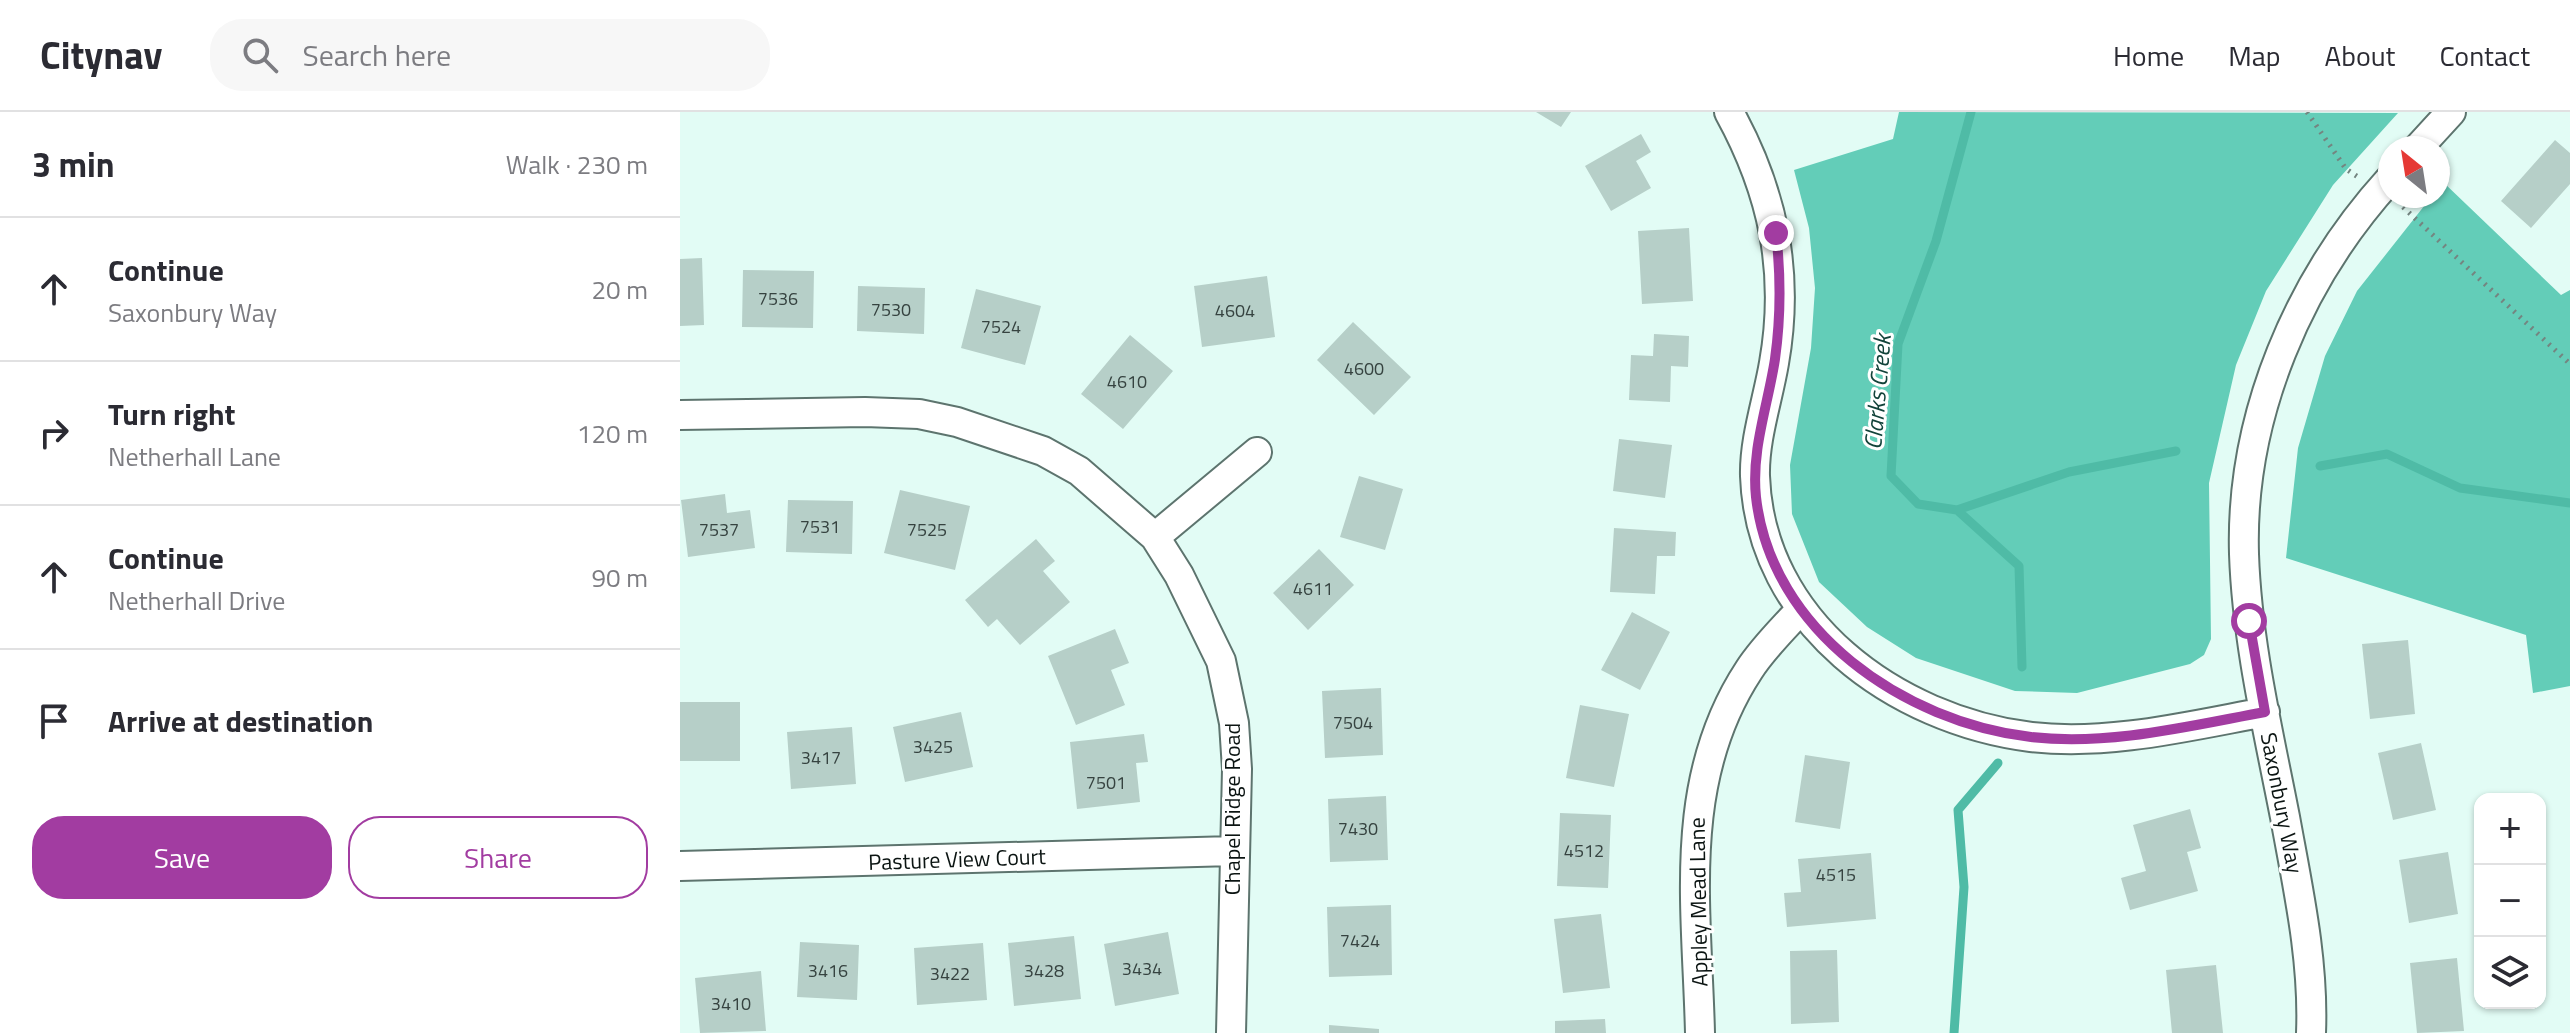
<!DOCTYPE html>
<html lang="en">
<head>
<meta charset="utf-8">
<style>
	:root { --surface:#fff; --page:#f7f7f7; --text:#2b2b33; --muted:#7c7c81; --line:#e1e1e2; --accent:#a23ca1 }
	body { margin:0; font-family:"Titillium Web",sans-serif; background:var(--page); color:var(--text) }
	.controls { position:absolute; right:24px; bottom:24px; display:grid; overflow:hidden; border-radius:16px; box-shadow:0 2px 6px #0004 }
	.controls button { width:72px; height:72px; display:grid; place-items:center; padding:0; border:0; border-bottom:2px solid var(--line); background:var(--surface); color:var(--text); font:40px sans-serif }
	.compass { position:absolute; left:1698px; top:24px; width:72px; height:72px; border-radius:50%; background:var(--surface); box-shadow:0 2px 6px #0004; rotate:330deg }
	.stop { position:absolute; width:24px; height:24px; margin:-18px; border:6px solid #a23ca1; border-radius:50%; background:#fff }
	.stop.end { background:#a23ca1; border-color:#fff; box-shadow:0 2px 8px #0008 }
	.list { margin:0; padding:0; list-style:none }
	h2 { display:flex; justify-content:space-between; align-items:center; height:104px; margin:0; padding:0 32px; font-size:34px }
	h2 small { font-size:26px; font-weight:400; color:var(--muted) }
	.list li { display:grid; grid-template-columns:52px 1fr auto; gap:24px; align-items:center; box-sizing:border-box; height:144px; padding:0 32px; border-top:2px solid var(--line) }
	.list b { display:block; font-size:30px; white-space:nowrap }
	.list p { margin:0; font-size:26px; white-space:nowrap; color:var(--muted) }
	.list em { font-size:26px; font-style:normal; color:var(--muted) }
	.actions { display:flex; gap:16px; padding:24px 32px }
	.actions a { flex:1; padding:18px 0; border:2px solid var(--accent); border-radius:32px; text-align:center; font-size:28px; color:var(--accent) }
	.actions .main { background:var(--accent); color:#fff }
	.icon { flex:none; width:44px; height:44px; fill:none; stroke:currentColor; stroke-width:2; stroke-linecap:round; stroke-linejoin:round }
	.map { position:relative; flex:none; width:1890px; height:921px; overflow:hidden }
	header { display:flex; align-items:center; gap:48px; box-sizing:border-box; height:112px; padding:0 40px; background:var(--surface); border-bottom:2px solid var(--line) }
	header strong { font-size:38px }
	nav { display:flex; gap:44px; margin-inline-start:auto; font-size:28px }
	.search { width:560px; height:72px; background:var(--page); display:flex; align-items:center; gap:20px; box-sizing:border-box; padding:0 28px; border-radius:32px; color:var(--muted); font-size:30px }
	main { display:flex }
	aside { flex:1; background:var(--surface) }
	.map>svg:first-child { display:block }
</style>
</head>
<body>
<header>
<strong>Citynav</strong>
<div class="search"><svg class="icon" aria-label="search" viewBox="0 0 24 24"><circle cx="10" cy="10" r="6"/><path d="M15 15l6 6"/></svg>Search here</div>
<nav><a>Home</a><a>Map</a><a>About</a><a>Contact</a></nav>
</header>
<main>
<aside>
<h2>3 min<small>Walk · 230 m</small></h2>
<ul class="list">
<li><svg class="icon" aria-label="ahead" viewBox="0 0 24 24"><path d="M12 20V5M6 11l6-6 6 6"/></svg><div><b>Continue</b><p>Saxonbury Way</p></div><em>20 m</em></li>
<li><svg class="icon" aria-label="right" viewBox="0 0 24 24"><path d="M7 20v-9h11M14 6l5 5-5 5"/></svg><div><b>Turn right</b><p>Netherhall Lane</p></div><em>120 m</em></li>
<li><svg class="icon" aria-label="ahead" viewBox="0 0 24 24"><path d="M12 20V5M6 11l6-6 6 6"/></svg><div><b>Continue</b><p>Netherhall Drive</p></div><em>90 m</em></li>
<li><svg class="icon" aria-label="arrive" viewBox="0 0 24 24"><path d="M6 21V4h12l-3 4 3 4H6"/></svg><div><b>Arrive at destination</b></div></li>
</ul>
<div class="actions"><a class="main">Save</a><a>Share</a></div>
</aside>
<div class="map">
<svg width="1890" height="921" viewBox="0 0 1890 921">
	<rect width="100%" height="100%" fill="#e2fcf5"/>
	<path fill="#63cdb8" d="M1219,0L1718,1L1653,73L1586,179L1556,253L1529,371L1531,527L1524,543L1510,552L1397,581L1335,579L1236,546L1187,515L1139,470L1112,402L1110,353L1131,236L1135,176L1129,116L1114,58L1213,27Z
		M1763,70L1881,183L1890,178V574L1853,581L1846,523L1606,446L1618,336L1645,244L1677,179L1752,84H1758Z"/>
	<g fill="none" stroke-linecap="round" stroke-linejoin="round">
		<path stroke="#4fbba6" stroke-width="9" d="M1291,0L1256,129L1218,232L1211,364L1238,392L1277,398L1389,360L1496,339
			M1640,354L1707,342L1780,376L1890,391
			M1277,398L1339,454L1342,555
			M1274,921L1284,775L1278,698L1318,651"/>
	</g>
	<path fill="#b6cfc8" d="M856,0H891L881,15Z
		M961,22L971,40L956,49L971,76L931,99L905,54Z
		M1875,28L1890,41V72L1851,116L1821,89Z
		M1009,116L1013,189L962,192L958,119Z
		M22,146L24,213L0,214V147Z
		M63,158L134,159L133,216L62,215Z
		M587,164L595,225L522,235L514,174Z
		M178,174L245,176L244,222L177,219Z
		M296,177L361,194L345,253L281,236Z
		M673,210L731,265L694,303L637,248Z
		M974,222L1009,224L1008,255L991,254L990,290L949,288L951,243L973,244Z
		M450,223L493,259L443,317L401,282Z
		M939,327L992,333L985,386L933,379Z
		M679,364L723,377L705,438L660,425Z
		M220,378L290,394L275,458L204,441Z
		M45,382L47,401L70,398L75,436L8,445L1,388Z
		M108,388L173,389L172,442L106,440Z
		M934,416L996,420L995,444H977L975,482L930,480Z
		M356,427L375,449L363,459L390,490L340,533L317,507L308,515L285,488Z
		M639,437L674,473L628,518L593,481Z
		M952,500L990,520L960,578L921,558Z
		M435,517L449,551L431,558L445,593L396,613L368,544Z
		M1728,528L1735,602L1690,607L1682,532Z
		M701,576L703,643L645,646L642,579Z
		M0,590H60V649H0Z
		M900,593L949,602L934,675L886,666Z
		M281,600L293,655L225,670L213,615Z
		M172,615L176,672L111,677L107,620Z
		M464,622L468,650L456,651L460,690L397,697L390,630Z
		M1741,631L1756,698L1713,708L1698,641Z
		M1125,643L1170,650L1160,717L1115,710Z
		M706,684L708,748L650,750L648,687Z
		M1510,697L1521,736L1507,740L1518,779L1450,798L1441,766L1466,759L1453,713Z
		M880,701L931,703L928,776L877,774Z
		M1768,740L1778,802L1729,811L1719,748Z
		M1191,741L1196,807L1107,815L1104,781L1121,780L1118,747Z
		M711,793L712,863L649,865L647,795Z
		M921,802L930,876L883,881L874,807Z
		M488,820L499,882L435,894L424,832Z
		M394,824L401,887L334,894L328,831Z
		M120,830L179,833L177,888L117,885Z
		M303,831L307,888L237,893L234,836Z
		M1157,838L1159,910L1111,912L1110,839Z
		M1777,846L1784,919L1737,921L1730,851Z
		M1536,853L1543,921H1492L1486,858Z
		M81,859L86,919L20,921L15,866Z
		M925,907L926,921H875V909Z
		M649,913L699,917V921H649Z"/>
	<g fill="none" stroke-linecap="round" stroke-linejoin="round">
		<defs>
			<path id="street" d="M1049,0C1093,80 1110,160 1094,251C1088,287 1074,327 1075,364C1080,510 1215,608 1351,625C1428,634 1509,614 1585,600
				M1738,36L1771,0
				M0,303L185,300L239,302L277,310L363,339L399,359L475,425L499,463L541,549L554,611L557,657L551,921
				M475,425L577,340
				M0,754L553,739
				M1020,921C1017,795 996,669 1069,558C1083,536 1103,517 1121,497
				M1631,921C1634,848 1618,777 1605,705C1588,618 1567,530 1564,442C1560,304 1619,167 1710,67"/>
		</defs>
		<use href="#street" stroke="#5d746e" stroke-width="32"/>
		<path stroke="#748580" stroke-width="5" stroke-dasharray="2 6" stroke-linecap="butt" d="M1627,0L1666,57L1678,65
			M1723,95L1890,252"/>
		<use href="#street" stroke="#fff" stroke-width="28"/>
	</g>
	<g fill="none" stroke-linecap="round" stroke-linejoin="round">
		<path stroke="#a23ca1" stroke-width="10" d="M1096,121C1101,164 1101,204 1095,247C1088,293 1071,338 1076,385C1091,519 1224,610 1351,625C1429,634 1509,614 1585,600L1569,509"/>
	</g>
	<g text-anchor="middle" stroke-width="6" stroke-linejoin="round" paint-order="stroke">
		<g font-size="18" fill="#364340">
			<text x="98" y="193">7536</text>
			<text x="211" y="204">7530</text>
			<text x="555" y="205">4604</text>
			<text x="321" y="221">7524</text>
			<text x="684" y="263">4600</text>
			<text x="447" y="276">4610</text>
			<text x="140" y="421">7531</text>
			<text x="39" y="424">7537</text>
			<text x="247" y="424">7525</text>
			<text x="633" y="483">4611</text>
			<text x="673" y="617">7504</text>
			<text x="253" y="641">3425</text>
			<text x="141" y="652">3417</text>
			<text x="426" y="677">7501</text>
			<text x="678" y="723">7430</text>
			<text x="904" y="745">4512</text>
			<text x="1156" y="769">4515</text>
			<text x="680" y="835">7424</text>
			<text x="462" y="863">3434</text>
			<text x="148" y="865">3416</text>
			<text x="364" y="865">3428</text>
			<text x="270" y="868">3422</text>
			<text x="51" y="898">3410</text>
		</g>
		<g font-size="22" fill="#0b1412" stroke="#fff">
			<text transform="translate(1602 691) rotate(79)" y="8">Saxonbury Way</text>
			<text transform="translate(552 697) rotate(-90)" y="8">Chapel Ridge Road</text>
			<text transform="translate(277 747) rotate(-2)" y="8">Pasture View Court</text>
			<text transform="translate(1018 790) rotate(-91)" y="8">Appley Mead Lane</text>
		</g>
		<g font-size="24" font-style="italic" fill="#12433a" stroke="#fff">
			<text transform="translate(1198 280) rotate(-85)" y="8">Clarks Creek</text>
		</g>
	</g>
</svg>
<div class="controls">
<button>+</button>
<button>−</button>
<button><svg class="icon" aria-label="layers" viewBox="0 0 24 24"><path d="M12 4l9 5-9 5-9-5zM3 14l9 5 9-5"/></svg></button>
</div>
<svg class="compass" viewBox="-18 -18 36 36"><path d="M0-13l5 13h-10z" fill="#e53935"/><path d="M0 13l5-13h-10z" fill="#7c7c81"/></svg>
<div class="stop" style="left:1569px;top:509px"></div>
<div class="stop end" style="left:1096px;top:121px"></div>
</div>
</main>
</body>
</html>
